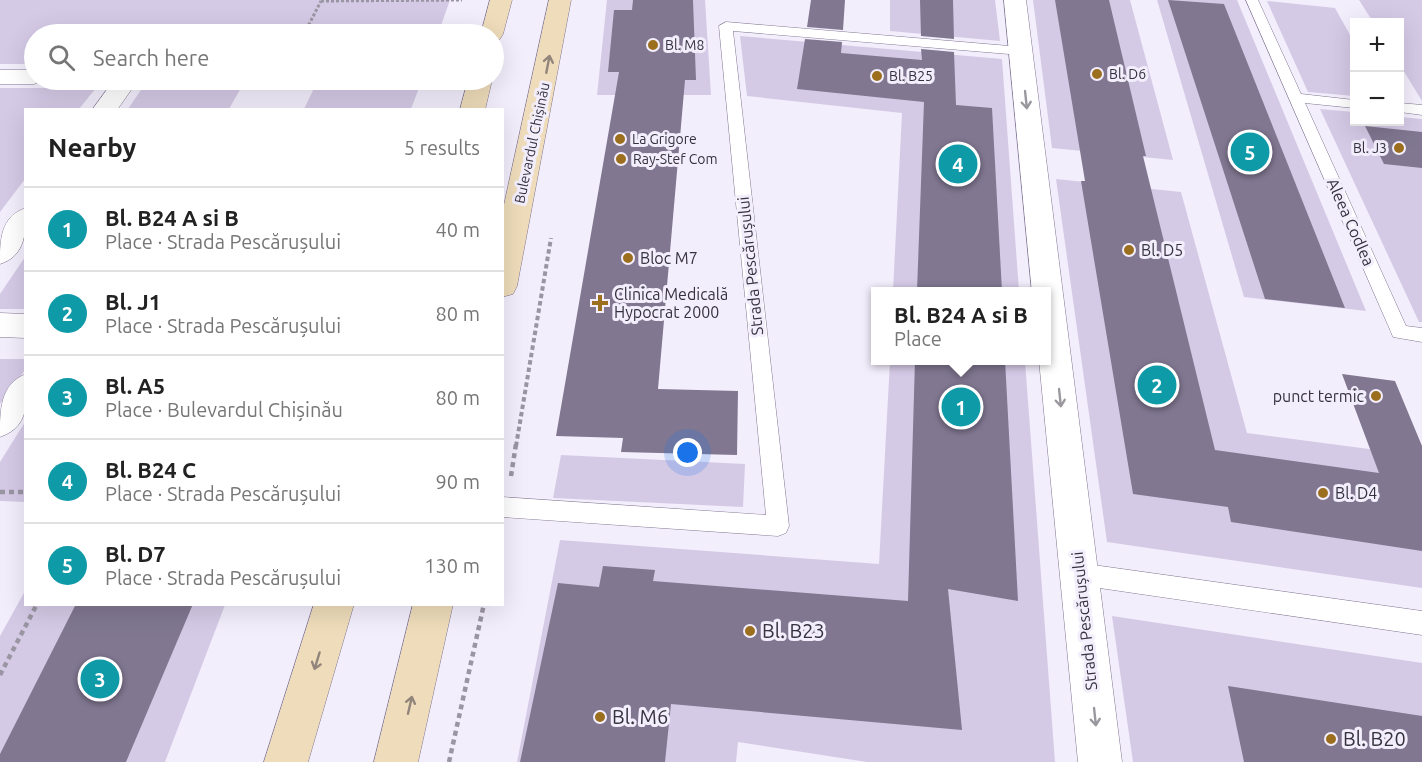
<!DOCTYPE html>
<html lang="en">
<head>
<meta charset="utf-8">
<style>
	:root { --surface:#fff; --page:#f2f2f2; --text:#222; --muted:#767676; --line:#e0e0e0; --accent:#7c3aed }
	body { margin:0; font-family:Ubuntu,sans-serif; background:var(--page); color:var(--text) }
	.controls { position:absolute; right:18px; top:18px; display:grid; overflow:hidden; border-radius:0px; box-shadow:0 6px 24px #0002 }
	.controls button { width:54px; height:54px; display:grid; place-items:center; padding:0; border:0; border-bottom:2px solid var(--line); background:var(--surface); color:var(--text); font:30px sans-serif }
	.you { position:absolute; left:688px; top:453px; width:21px; height:21px; margin:-15px; border:4px solid #fff; border-radius:50%; background:#1a73e8; box-shadow:0 0 0 9px #1a73e833 }
	.badge { display:grid; place-items:center; width:39px; height:39px; border-radius:50%; background:var(--accent); color:#fff; font-size:20px; font-weight:700 }
	.pin { position:absolute; translate:-50% -50%; border:3px solid #fff; box-shadow:0 2px 6px #0006 }
	.popup { position:absolute; left:871px; top:287px; width:180px; height:78px; box-sizing:border-box; display:grid; place-content:center; border-radius:0px; background:var(--surface); filter:drop-shadow(0 2px 4px #0005); font-size:20px; white-space:nowrap; color:var(--muted) }
	.popup b { font-size:22px; color:var(--text) }
	.popup::after { content:''; position:absolute; left:50%; top:100%; margin-left:-12px; border:12px solid transparent; border-top-color:var(--surface) }
	.list { margin:0; padding:0; list-style:none }
	h2 { display:flex; justify-content:space-between; align-items:center; height:78px; margin:0; padding:0 24px; font-size:26px }
	h2 small { font-size:20px; font-weight:400; color:var(--muted) }
	.list li { display:grid; grid-template-columns:39px 1fr auto; gap:18px; align-items:center; box-sizing:border-box; height:84px; padding:0 24px; border-top:2px solid var(--line) }
	.list b { display:block; font-size:22px; white-space:nowrap }
	.list p { margin:0; font-size:20px; white-space:nowrap; color:var(--muted) }
	.list em { font-size:20px; font-style:normal; color:var(--muted) }
	.icon { flex:none; width:33px; height:33px; fill:none; stroke:currentColor; stroke-width:2; stroke-linecap:round; stroke-linejoin:round }
	.map { position:relative; flex:none; width:1422px; height:762px; overflow:hidden }
	.search { position:absolute; background:var(--surface); box-shadow:0 6px 24px #0002; left:24px; top:24px; width:480px; height:66px; display:flex; align-items:center; gap:15px; box-sizing:border-box; padding:0 21px; border-radius:33px; color:var(--muted); font-size:22px }
	.panel { position:absolute; background:var(--surface); box-shadow:0 6px 24px #0002; left:24px; top:108px; width:480px; height:498px; border-radius:0px }
	.map>svg:first-child { display:block }
</style>
</head>
<body>
<div class="map">
<svg width="1422" height="762" viewBox="0 0 1422 762">
	<rect width="100%" height="100%" fill="#f3eefc"/>
	<path fill="#d5cae6" d="M0,0H450L438,34H34V64H0Z
		M607,0H705L711,95H597Z
		M890,0H995L1000,41L890,31Z
		M1033,0H1130L1173,160L1052,148Z
		M1157,0H1237L1366,311L1244,297Z
		M1359,0H1422V101L1400,65V22H1373Z
		M1267,1L1335,8L1354,42V96L1308,92Z
		M740,36L1002,59L1019,291H893L902,113L747,96Z
		M318,80H422L411,109H304Z
		M242,86L229,109H128L143,87Z
		M0,88H96L79,109L26,110L25,179L0,212Z
		M1320,109L1354,112V122H1400V117L1422,119V322H1419Z
		M1056,179L1181,192L1247,433L1422,456V588L1107,542Z
		M25,257V309H0V294Z
		M0,359H26L25,370L0,404Z
		M890,361H1025L1055,762H867L738,742L736,762H517L560,540L879,564Z
		M25,422V502L0,501V462Z
		M561,455L745,464L743,507L553,498Z
		M25,591L26,604L225,605L165,762H0V636Z
		M1112,616L1422,663V762H1133Z"/>
	<path fill="#817791" d="M633,0H693L696,80H685L658,389L738,391L737,455L621,452L623,438L556,436L619,72H608L614,10H632Z
		M811,0H845L843,30L807,27Z
		M920,0H953L954,39L921,36Z
		M1055,0H1109L1146,156H1143L1215,450L1379,473L1342,374L1395,381L1422,446V551L1231,522L1228,507L1133,494L1081,181H1085Z
		M1168,0L1224,4L1345,308L1265,299Z
		M805,39L842,42L841,53L922,60L921,49L954,52L956,105L992,108L1002,291H917L924,102L797,89Z
		M1365,126L1422,132V168L1384,164Z
		M915,360H1005L1018,601L948,589L962,730L671,704L665,762H520L558,583L599,587L603,566L655,570L653,581L908,601Z
		M76,604H193L126,762H0V754Z
		M1228,686L1422,716V762H1244Z"/>
	<g fill="none" stroke-linecap="round" stroke-linejoin="round">
		<defs>
			<path id="lane" d="M1246,0H1258L1301,94L1354,100V108L1305,103L1406,326L1422,328V342L1393,337L1391,332Z
				M726,22L1021,47L1028,51L1021,55L733,31L789,526L786,533L778,536L502,517V497L766,515L719,26Z
				M1400,103L1422,105V115L1400,112Z
				M1079,563L1422,611V635L1079,585L1071,582L1068,574L1071,566Z"/>
			<path id="street" d="M1004,0H1026L1122,762H1078L1039,360H1046V292H1032Z
				M0,70H34V80H44L34,84H0Z
				M114,80H138L117,110H92Z
				M26,208C26,231 26,256 0,264C0,241 0,216 26,208Z
				M0,313L26,314V338L0,337Z
				M26,374C26,401 31,426 0,437C0,410 0,384 26,374Z"/>
			<path id="secondary" d="M490,0H512L503,34L500,39L494,40V34H481Z
				M549,0H571L517,286L513,294L502,297V214Z
				M468,80H492L485,110H460Z
				M314,604H354L308,762H264Z
				M413,604H453L418,762H374Z"/>
		</defs>
		<use href="#lane" stroke="#807591" stroke-width="1"/>
		<use href="#street" stroke="#807591" stroke-width="1"/>
		<use href="#secondary" stroke="#807591" stroke-width="1"/>
		<path stroke="#9a95a2" stroke-width="3" stroke-dasharray="3 2" stroke-linecap="butt" d="M321,1L462,0
			M304,34L321,1"/>
		<path stroke="#9a95a2" stroke-width="4" stroke-dasharray="4.5 3" stroke-linecap="butt" d="M516,446L551,238"/>
		<path stroke="#9a95a2" stroke-width="4.5" stroke-dasharray="5 4" stroke-linecap="butt" d="M511,476L516,444
			M0,492H26
			M0,675L37,604
			M449,762L484,604"/>
		<use href="#lane" fill="#fff" fill-rule="evenodd"/>
		<use href="#street" fill="#fff" fill-rule="evenodd"/>
		<use href="#secondary" fill="#eedcba" fill-rule="evenodd"/>
	</g>
	<defs><path id="oneway-shaft" d="M-6 0H5M1.5-3L5.5 0L1.5 3" fill="none" stroke-width="1.6" stroke-linecap="round" stroke-linejoin="round" transform="scale(1.5)"/></defs>
	<g stroke="#92867c">
		<use href="#oneway-shaft" transform="translate(548 64) rotate(-79)"/>
		<use href="#oneway-shaft" transform="translate(317 661) rotate(107)"/>
		<use href="#oneway-shaft" transform="translate(410 705) rotate(-77)"/>
	</g>
	<g stroke="#9a989e">
		<use href="#oneway-shaft" transform="translate(1026 100) rotate(84)"/>
		<use href="#oneway-shaft" transform="translate(1060 398) rotate(84)"/>
		<use href="#oneway-shaft" transform="translate(1095 717) rotate(84)"/>
	</g>
	<g fill="#9c6f1f" stroke="#f3eefc" stroke-width="2">
		<circle cx="653" cy="45" r="6"/>
		<circle cx="1097" cy="74" r="6"/>
		<circle cx="877" cy="76" r="6"/>
		<circle cx="620" cy="139" r="6"/>
		<circle cx="1399" cy="148" r="6"/>
		<circle cx="621" cy="159" r="6"/>
		<circle cx="1129" cy="250" r="6"/>
		<circle cx="628" cy="258" r="6"/>
		<path d="M597 294h6v6h6v6h-6v6h-6v-6h-6v-6h6z"/>
		<circle cx="1376" cy="396" r="6"/>
		<circle cx="1323" cy="493" r="6"/>
		<circle cx="750" cy="631" r="6"/>
		<circle cx="600" cy="717" r="6"/>
		<circle cx="1331" cy="739" r="6"/>
	</g>
	<g text-anchor="middle" stroke-width="6" stroke-linejoin="round" paint-order="stroke">
		<g font-size="14" fill="#36313e" stroke="#f3eefc" text-anchor="start">
			<text x="665" y="50">Bl. M8</text>
			<text x="1109" y="79">Bl. D6</text>
			<text x="889" y="81">Bl. B25</text>
			<text x="632" y="144">La Grigore</text>
			<text x="1387" y="153" text-anchor="end">Bl. J3</text>
			<text x="633" y="164">Ray-Stef Com</text>
		</g>
		<g font-size="14" fill="#36313e" stroke="#f3eefc">
			<text transform="translate(532 143) rotate(-78)" y="5">Bulevardul Chișinău</text>
		</g>
		<g font-size="16" fill="#36313e" stroke="#f3eefc">
			<text transform="translate(1351 222) rotate(66)" y="6">Aleea Codlea</text>
			<text transform="translate(750 266) rotate(-96)" y="6">Strada Pescărușului</text>
			<text transform="translate(1084 621) rotate(-96)" y="6">Strada Pescărușului</text>
		</g>
		<g font-size="16" fill="#36313e" stroke="#f3eefc" text-anchor="start">
			<text x="1141" y="256">Bl. D5</text>
			<text x="640" y="264">Bloc M7</text>
			<text x="614" y="300">Clinica Medicală<tspan x="614" dy="18">Hypocrat 2000</tspan></text>
			<text x="1364" y="402" text-anchor="end">punct termic</text>
			<text x="1335" y="499">Bl. D4</text>
		</g>
		<g font-size="20" fill="#36313e" stroke="#f3eefc" text-anchor="start">
			<text x="762" y="638">Bl. B23</text>
			<text x="612" y="724">Bl. M6</text>
			<text x="1343" y="746">Bl. B20</text>
		</g>
	</g>
</svg>
<div class="controls">
<button>+</button>
<button>−</button>
</div>
<div class="you"></div>
<div class="pin badge" style="left:961px;top:407px;background:#0f9aa8">1</div>
<div class="popup"><b>Bl. B24 A si B</b>Place</div>
<div class="pin badge" style="left:1157px;top:385px;background:#0f9aa8">2</div>
<div class="pin badge" style="left:100px;top:679px;background:#0f9aa8">3</div>
<div class="pin badge" style="left:958px;top:164px;background:#0f9aa8">4</div>
<div class="pin badge" style="left:1250px;top:152px;background:#0f9aa8">5</div>
<div class="search"><svg class="icon" aria-label="search" viewBox="0 0 24 24"><circle cx="10" cy="10" r="6"/><path d="M15 15l6 6"/></svg>Search here</div>
<section class="panel">
<h2>Nearby<small>5 results</small></h2>
<ul class="list">
<li><span class="badge" style="background:#0f9aa8">1</span><div><b>Bl. B24 A si B</b><p>Place · Strada Pescărușului</p></div><em>40 m</em></li>
<li><span class="badge" style="background:#0f9aa8">2</span><div><b>Bl. J1</b><p>Place · Strada Pescărușului</p></div><em>80 m</em></li>
<li><span class="badge" style="background:#0f9aa8">3</span><div><b>Bl. A5</b><p>Place · Bulevardul Chișinău</p></div><em>80 m</em></li>
<li><span class="badge" style="background:#0f9aa8">4</span><div><b>Bl. B24 C</b><p>Place · Strada Pescărușului</p></div><em>90 m</em></li>
<li><span class="badge" style="background:#0f9aa8">5</span><div><b>Bl. D7</b><p>Place · Strada Pescărușului</p></div><em>130 m</em></li>
</ul>
</section>
</div>
</body>
</html>
